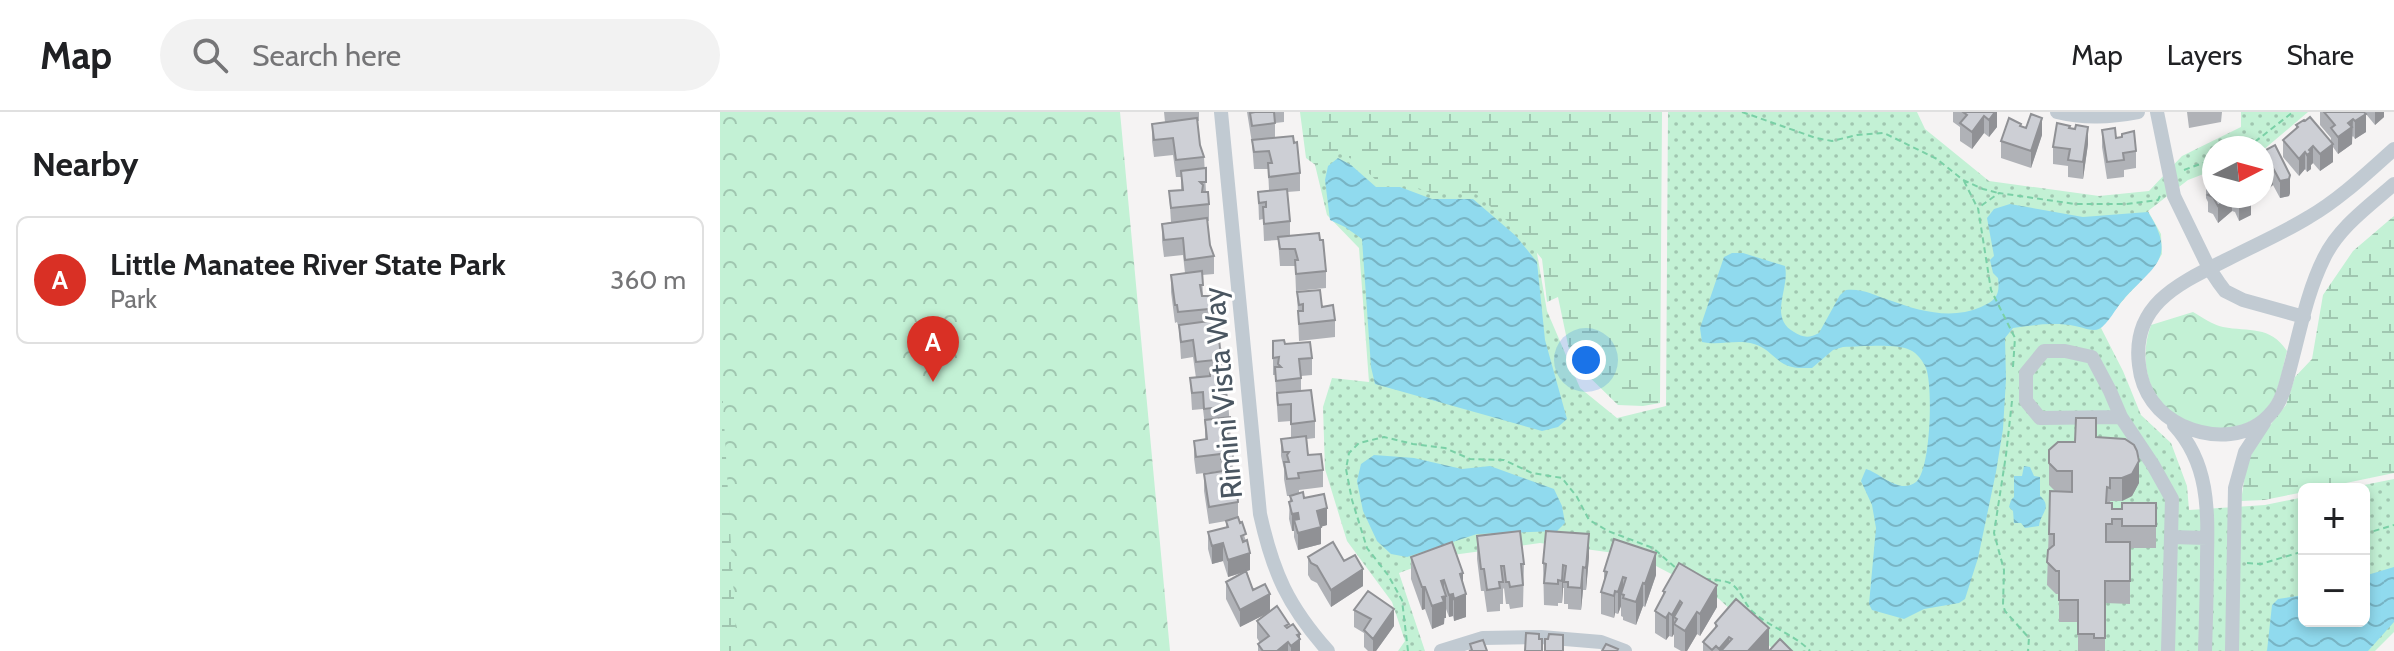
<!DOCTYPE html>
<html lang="en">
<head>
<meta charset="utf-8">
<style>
	:root { --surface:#fff; --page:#f2f2f2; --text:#202124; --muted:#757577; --line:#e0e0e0; --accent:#d93025 }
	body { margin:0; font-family:Cabin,sans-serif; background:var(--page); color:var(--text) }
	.controls { position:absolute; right:24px; bottom:24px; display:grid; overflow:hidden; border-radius:12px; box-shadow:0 4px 12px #0003 }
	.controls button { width:72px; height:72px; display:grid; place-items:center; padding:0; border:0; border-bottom:2px solid var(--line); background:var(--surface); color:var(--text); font:40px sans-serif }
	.compass { position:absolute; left:1482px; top:24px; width:72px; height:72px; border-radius:50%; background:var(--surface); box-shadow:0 4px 12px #0003; rotate:84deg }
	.you { position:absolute; left:866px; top:248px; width:28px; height:28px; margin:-20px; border:6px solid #fff; border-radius:50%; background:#1a73e8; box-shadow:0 0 0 12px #1a73e833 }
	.badge { display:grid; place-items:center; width:52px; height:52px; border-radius:50%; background:var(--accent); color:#fff; font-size:26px; font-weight:700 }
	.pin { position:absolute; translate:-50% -66px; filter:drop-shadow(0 2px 4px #0008) }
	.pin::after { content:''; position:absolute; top:42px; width:28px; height:24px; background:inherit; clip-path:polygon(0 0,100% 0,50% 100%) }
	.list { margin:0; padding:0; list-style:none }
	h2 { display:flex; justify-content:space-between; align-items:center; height:104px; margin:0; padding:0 32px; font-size:34px }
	h2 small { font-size:26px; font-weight:400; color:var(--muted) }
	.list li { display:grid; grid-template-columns:52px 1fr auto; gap:24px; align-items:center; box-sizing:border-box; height:128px; margin:0 16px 16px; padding:0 16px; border:2px solid var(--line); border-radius:12px }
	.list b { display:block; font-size:30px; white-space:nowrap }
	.list p { margin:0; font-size:26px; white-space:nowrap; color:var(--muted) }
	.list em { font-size:26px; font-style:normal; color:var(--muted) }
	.icon { flex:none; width:44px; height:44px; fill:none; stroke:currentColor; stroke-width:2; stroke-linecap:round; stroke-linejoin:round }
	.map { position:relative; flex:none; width:1674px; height:539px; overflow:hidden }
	header { display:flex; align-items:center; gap:48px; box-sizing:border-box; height:112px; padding:0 40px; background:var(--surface); border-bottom:2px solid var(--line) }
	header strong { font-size:38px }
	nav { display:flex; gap:44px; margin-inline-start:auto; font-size:28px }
	.search { width:560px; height:72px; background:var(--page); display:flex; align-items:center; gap:20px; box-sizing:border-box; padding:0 28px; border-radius:44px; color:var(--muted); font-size:30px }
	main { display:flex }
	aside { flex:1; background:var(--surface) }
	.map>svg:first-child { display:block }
</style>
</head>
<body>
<header>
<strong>Map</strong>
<div class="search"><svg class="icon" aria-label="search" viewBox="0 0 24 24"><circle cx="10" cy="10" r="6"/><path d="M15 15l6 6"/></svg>Search here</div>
<nav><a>Map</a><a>Layers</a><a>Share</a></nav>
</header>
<main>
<aside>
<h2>Nearby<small></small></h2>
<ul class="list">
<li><span class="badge">A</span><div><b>Little Manatee River State Park</b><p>Park</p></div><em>360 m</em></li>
</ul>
</aside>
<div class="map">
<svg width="1674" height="539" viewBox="0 0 1674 539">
	<defs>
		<pattern id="grass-dots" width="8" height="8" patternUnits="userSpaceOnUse" patternTransform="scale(2)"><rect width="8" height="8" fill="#c3f1d5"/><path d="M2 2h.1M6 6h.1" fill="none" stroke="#a0c6b0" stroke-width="1.8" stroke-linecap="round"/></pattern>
		<pattern id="forest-crowns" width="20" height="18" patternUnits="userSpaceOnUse" patternTransform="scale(2)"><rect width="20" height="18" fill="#c3f1d5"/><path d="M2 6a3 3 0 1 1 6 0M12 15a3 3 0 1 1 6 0" fill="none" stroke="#a0c6b0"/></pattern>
		<pattern id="wetland-marsh" width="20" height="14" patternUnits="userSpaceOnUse" patternTransform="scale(2)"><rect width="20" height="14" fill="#c3f1d5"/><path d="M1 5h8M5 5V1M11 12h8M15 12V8" fill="none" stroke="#a0c6b0"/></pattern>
		<pattern id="water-waves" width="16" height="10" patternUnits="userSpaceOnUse" patternTransform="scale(2)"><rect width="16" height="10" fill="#90daee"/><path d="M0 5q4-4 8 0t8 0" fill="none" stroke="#78b4c4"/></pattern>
	</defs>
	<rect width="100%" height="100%" fill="#f5f3f3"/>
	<path fill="url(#grass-dots)" d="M948,0H1197L1205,17L1269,69L1379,84L1429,79L1462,44L1521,15V0H1588L1542,39V36H1494V58L1468,68L1428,99L1441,122L1442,142L1436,152L1403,188L1381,216L1403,259L1421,303L1451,331L1467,374L1469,398L1545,393L1584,385V509H1644V377H1624L1674,367V520L1655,539H1055L999,487L917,444L820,431L725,444L679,461L705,539H678L685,529L672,490L627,429L605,357L603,295L612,266L649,270L639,136L607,103L590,32L754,76L814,124L827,199L860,276L897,306L946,294Z"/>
	<path fill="url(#forest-crowns)" d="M0,0H400L450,539H0Z
		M1473,200C1482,205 1493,213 1503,215C1529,220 1550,213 1567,239C1562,258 1559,283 1546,297C1523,324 1475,321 1449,299C1425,278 1420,242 1431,213Z"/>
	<path fill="url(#wetland-marsh)" d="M580,0H942L940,291L923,294L898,293L851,247L838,185L827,190L822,147L800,120L756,82H713L683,70H658L636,49L619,41L604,49L601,57L586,46Z
		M1674,104V361L1597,377H1584V380L1544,388L1521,389L1526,356L1531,343L1543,322L1566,293L1575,265L1592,247L1603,183L1633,139Z
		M0,238L17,539H0Z"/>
	<path fill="url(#water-waves)" d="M618,46L631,53L656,75H680L712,87H753L796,124L817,150L825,228L847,307L838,315L822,319L655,272L651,255L642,127L625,115L610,108L605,68L608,54Z
		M1290,92L1363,105L1428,100C1458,147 1433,154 1403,188C1396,196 1388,212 1379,217C1372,220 1362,215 1355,214C1335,210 1313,213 1293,216L1285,226L1286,267L1283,317L1276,360L1258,446L1245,487L1239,491L1204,497L1184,507L1152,498L1149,492L1156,416L1152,393L1141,369L1146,357C1160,361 1180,383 1196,370C1211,358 1213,273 1206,256C1203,249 1197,241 1190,238C1175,231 1140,235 1123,235L1113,238L1092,256C1084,256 1074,257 1066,253C1055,248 1047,235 1034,232C1017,227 999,234 982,230L980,216L1004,145L1012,141H1023L1065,154C1070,177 1048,205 1074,220C1083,226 1090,226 1099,221L1120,183L1126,178C1141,176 1155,183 1169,188C1199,199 1231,208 1261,195C1277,188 1280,182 1278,166L1273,161L1270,148L1274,144L1267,106L1274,97Z
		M654,343L694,346L742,357L770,354L834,377L842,394L845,411L837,419L757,422L687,445L671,442L657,429L643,399L637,369L641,352Z
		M1304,354L1310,355L1314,364L1320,365V384C1333,395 1320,402 1319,414L1305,416L1301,411H1294L1293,399L1289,395L1291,388L1294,385V364H1302Z
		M1674,455V510L1648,539H1547L1552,493L1558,487L1584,483V509H1644V464Z"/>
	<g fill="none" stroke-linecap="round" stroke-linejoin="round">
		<path stroke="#7ad0a6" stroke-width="2" stroke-dasharray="6 4" stroke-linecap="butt" d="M1022,0L1096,26L1112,29L1137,23L1164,21L1217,47L1243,68L1263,77L1278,81
			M1527,36L1573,0
			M1464,58L1494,47
			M1244,69L1257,95
			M1293,255L1295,226L1271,178L1258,96L1279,81L1355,92H1406L1438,88L1441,82
			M1292,289L1286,343L1274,421L1284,458L1283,493L1285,499L1309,526L1308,539
			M1644,422L1674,413
			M1527,451L1541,452L1584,439
			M985,467C993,468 1003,468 1010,471C1021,477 1024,492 1033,500C1051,516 1074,522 1090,539
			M688,539L682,488L668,463L647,436L632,388L626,357L629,341L639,331L664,325L693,332L725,336L750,347L784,348L812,361L842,366L857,385L869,408L888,419L933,436L957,457"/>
		<path stroke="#c1cad2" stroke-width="14" d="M501,0L540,402C553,461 568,494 608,539
			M1337,0C1365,7 1390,5 1418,0
			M1437,0L1454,84L1489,156L1499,171L1505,179L1523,188L1584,205
			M1674,37C1647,61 1620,87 1589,105C1563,121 1535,133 1508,147C1462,170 1411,191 1419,253C1422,281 1438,302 1463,314C1492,327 1530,327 1552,300C1563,288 1566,270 1570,256C1580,219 1587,180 1604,146C1619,115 1649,94 1674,72
			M1401,305L1320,306L1306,289V261L1324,239H1345L1372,245L1390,279L1401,305L1433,353L1452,387L1448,539
			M1454,313C1489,351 1488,397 1487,446C1487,477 1486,508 1485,539
			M1451,425L1487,426
			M721,539L763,526L821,525L881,530L905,539
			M1512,539L1515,376L1525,340L1544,311"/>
	</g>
	<path fill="#b0b2b7" d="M444,0H479V9H477L480,33L484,45L486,80L489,92V109H487L490,133L494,144V162L482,163L483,184L499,196V213H498L500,236L505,247L504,264L507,275L511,329H512L513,363H511L512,380L518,390V406L526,429L530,458L527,459L533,478L550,499L569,515L580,522V539H538V532L540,531L537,526V509L549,500L520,515L506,487V470L525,460L508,465L503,449L492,452L488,437V420L506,415V409L489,412L484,379V362L501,359L476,362L474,346V329L485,327V314L483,297L472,298L470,266H476L473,245L461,247L459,217L457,210L455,211L451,180V163L465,161L463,143L444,145L442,129V112L451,110L449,79L461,78V65H456L453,43L434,45L432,29V12L445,10Z
		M527,0H564V10L555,11V26L580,61V79L567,80L570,109V124L606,159V176L576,179L575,154H560L558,128L544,129L543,107L539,108L538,80L549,78L548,57H534L532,31Z
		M1233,0H1277V15L1269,25L1264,21L1252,37L1240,29V15L1233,10Z
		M1467,0H1502L1501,10L1469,16Z
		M1600,0H1644L1646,20L1635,27L1633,24L1632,25V32L1618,42L1613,35V50L1600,59L1593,51L1591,53V57L1587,60L1585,57L1579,64L1563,45V28L1576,16V13L1611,30V26L1600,13Z
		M1646,0H1664V5L1655,13L1646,2Z
		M1301,14L1322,23L1311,56L1281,46V29Z
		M1350,16L1368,32L1363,67L1348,65V54L1333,52V35Z
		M1382,18L1416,39V56L1404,58V65L1387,67L1382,35Z
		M1542,40L1570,81L1569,84L1560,86L1553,73Z
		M1486,69L1494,84H1530L1531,103L1519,109L1515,100L1512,99L1498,111L1493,102L1488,100V90L1486,86Z
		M577,180L602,195L615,208V225L579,229Z
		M553,229L565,232L592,246V263L581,264V279L595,309V326L587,327L588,343L603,358V375L579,378V381L607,413L600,415L601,432L578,438L574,425V419H572L569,407L570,384H567L564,367V357L561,344V327L571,326V309L558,310L555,263H553Z
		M1376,325L1419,371L1412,384L1402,389H1390L1392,397H1402L1436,391V436H1410V492L1385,491V539H1358V510H1339V482H1336L1327,473L1330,379H1335L1329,373V338Z
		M757,424L804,452L803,495L790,497L789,492H786L784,476L783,477V492H780V499L767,500L764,479H761L757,447Z
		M588,445L624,449L643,474L611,495L597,471L591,468L588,463Z
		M691,445L743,472L746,505L734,509L733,504L729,505L726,497L724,512L712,517L705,497L702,498L691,467Z
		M869,445L866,478H863L861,498L848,497V492H844V476H843L842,491H838V494L824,493L823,451Z
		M884,459L936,463L925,495L923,494L916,513L903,508V505L901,504V494L898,502L895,501L894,506L881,502V480L884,469Z
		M943,479L997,495L980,524L977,522L967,539H961L954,535V522L952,525L949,524L946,528L935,521V499L943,484Z
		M634,498L674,514L656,539H648L644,535V521L634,515Z
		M995,511L1049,539H983V530L995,516Z"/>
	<path fill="#909195" d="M1275,0H1277V15L1269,25V8Z
		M1655,0H1664V5L1655,13Z
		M1646,2V20L1635,27V9Z
		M1264,4V21L1252,37V20Z
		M1322,6V23L1311,56V39Z
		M1633,7L1632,32L1618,42V25Z
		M1368,15V32L1363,67V50Z
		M1613,32V50L1600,59V42Z
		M1593,34V51L1591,53V57L1587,60V43L1589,38Z
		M1585,40V57L1579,64V47Z
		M1553,56V73L1542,83V65Z
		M1570,63V81L1569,84L1560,86V69Z
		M1509,84H1512V99L1498,111V94Z
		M1531,86V103L1519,109V92Z
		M1419,349V371L1412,384L1402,389V366Z
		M607,396V413L597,416V399Z
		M578,401V418L574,408V419H572V402Z
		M601,415V432L578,438V421Z
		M869,422V445L866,478V456Z
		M503,431V449L492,452V434Z
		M530,441V458L508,465V448Z
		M936,441V463L925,495V472Z
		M843,453V476L842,491V469Z
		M863,455V478L861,498V476Z
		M643,457V474L611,495V478Z
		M743,461V483L746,482V505L734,509V487L740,462Z
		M903,465V482H901V494L898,502V480Z
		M724,468V484H726V506H724V512L712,517V494L721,469Z
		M923,471V494L916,513V490Z
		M997,473V495L980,524V502Z
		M702,475H705V497L702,498Z
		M895,479V501L894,506V484Z
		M550,482V500L520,515V498Z
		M733,482V504L729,505V483Z
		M960,489V512L957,507L954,505V522L952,525V503Z
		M674,497V514L656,539H653V527Z
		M977,500V522L967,539H965V519Z
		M949,501V524L946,528V506Z
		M1049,516V539H1028Z
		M580,522V539H571V534L577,523Z
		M1009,525V539H999V537Z
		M568,530V539H557Z"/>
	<path fill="#cdcfd5" stroke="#909195" stroke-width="2" d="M535,0H554L555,11L532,14L530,1Z
		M1243,0H1275L1269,8L1264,4L1252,20L1240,11L1247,3Z
		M1604,0H1644L1646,2L1635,9L1633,7L1628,11L1632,15L1618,25L1611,16L1615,13Z
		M1311,2L1322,6L1311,39L1281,29L1289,6L1301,12L1300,14L1306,16Z
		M1590,5L1613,32L1600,42L1593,34L1589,38L1591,40L1587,43L1585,40L1579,47L1563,28L1578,15L1576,13L1584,8L1585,9Z
		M477,6L480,33L484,45L456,48L453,26L434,28L432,12Z
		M1337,11L1350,14L1349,16L1355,17L1356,13L1368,15L1363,50L1348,48L1350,37L1333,35Z
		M1395,16L1396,26L1402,25V22L1414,19L1416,39L1403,41L1404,48L1387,50L1382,18Z
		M573,24L574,31L577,30L580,61L549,65L548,51H552L549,39L534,40L532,28Z
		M1555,33L1570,63L1569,67L1560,69L1553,56L1542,65V40Z
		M486,56V70H480L483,73L482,80H488L489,92L451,96L449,79L463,78L461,59Z
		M1494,64V84H1509L1498,94L1493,85L1488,83L1492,81L1486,69L1487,66Z
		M567,77L570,109L544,112L543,95H546V90L539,91L538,80Z
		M1515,84H1530L1531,86L1519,92Z
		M487,106L490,133L494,144L465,148L463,126L444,128L442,112Z
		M599,121L600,128H603L606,159L576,162L575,148H578L575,137H560L558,125Z
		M482,159L483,173H480L482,184H498L499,196L458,200L457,193H455L451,163Z
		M600,178L602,195L613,193L615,208L579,212L578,199H583V192L579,193L577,180Z
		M497,208L500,236L505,247L476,250L473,228L461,230L459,213Z
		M564,228L565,232L590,230L592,246L579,247L581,266L556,269L555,255H561L558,252L559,245L553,246V229Z
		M502,257L507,275L501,276L502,282H506L508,294L484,297L483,280L472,281L470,266L490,264V258Z
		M591,278L595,309L571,312V292L558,293L557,281Z
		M510,305L511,319L505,320L508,322L507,329H512L513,346L501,347V342L476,345L474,329L487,327L485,308Z
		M1356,306H1376V325L1405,327L1414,333L1417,339L1419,349L1412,362L1402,366H1390V376L1387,375L1386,391H1392V397H1402V391H1436V414H1402V407H1392V412H1386V430H1410V469H1385V526H1374V522H1358V488H1339V459H1336L1327,450L1328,438L1334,433V422H1329L1330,379L1352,380V359H1337L1329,351V338L1338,330H1355Z
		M586,324L588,343L601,342L603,358L578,361L579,366L567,367L564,350H569L567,343L569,340H563L561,327Z
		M510,358L512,375L509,376L510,380L517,379L518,390L489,395L484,362Z
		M583,380L584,386L604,382L607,396L597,399L601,415L578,421L574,408L579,407L578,401L572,402L569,390L572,389L570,384Z
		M518,405L520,411L522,410L526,422L521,424L523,430L527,428L530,441L508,448L503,431L492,434L488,420L508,415L506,409Z
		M800,419L804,452H801L803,473L790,475L789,470H786L784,454H781L783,470H779L780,476L767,478L764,457H761L757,424Z
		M826,419L869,422L866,456L863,455L861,476L848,475V470H844L846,454L843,453L842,469L838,468V472L824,471L826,452L823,451Z
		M894,427L936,441L925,472L923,471L916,490L903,486L904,483L901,482L906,466L903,465L898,480L895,479L894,484L881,480L887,460L884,459Z
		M613,430L624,449L635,443L643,457L611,478L597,454L591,451L588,445Z
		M732,430L743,461L740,462L746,482L734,487L733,482L729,483L724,468L721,469L726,484L722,485L724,490L712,494L705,475H702L691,445Z
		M959,451L997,473L980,502L977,500L965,519L954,512L957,507L954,505L962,491L960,489L952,503L949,501L946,506L935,499L945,480L943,479Z
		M526,459L533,478L545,472L550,482L520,498L506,470Z
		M648,479L674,497L653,527L644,518L651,507L634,498Z
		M1016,487L1049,516L1028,539H1001L1012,527L1009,525L999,537L996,534L992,538L983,530L997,514L995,511Z
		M557,494L569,512L565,514L567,516L573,512L580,522L577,523L580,527L571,534L568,530L557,539H543L538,532L549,524L537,509Z
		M806,521L819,522V527H822V539H805Z
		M829,522L843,523V539H825V527H828Z
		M1060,527L1072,539H1049Z
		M763,528L767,539H749L752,538L750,532Z
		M886,532L898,537L897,539H882Z"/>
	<g text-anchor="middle" stroke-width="6" stroke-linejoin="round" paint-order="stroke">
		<g font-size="30" fill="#4a5661" stroke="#fff">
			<text transform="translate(503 281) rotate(-95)" y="10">Rimini Vista Way</text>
		</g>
	</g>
</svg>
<div class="controls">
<button>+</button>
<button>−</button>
</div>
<svg class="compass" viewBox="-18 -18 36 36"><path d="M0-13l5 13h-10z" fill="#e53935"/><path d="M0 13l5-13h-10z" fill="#757577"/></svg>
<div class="you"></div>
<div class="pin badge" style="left:213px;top:270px">A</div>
</div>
</main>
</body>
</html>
